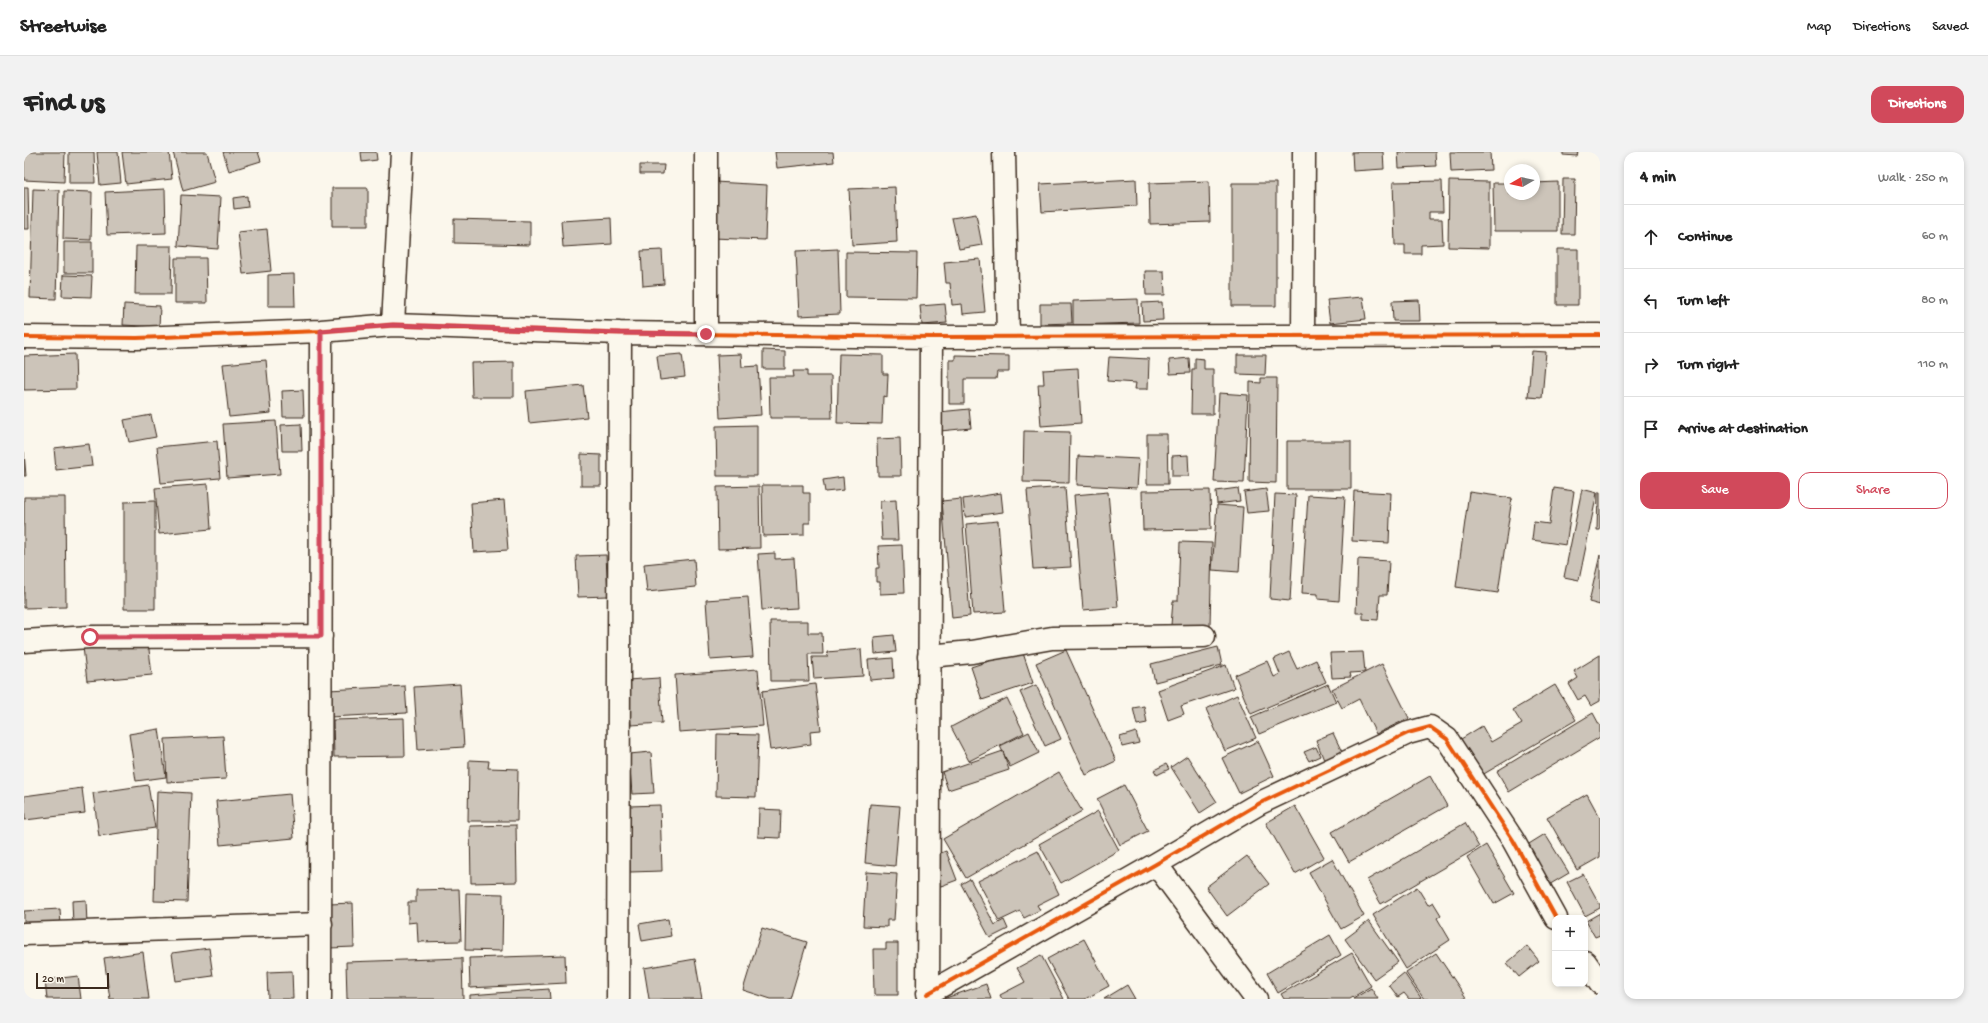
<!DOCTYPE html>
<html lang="en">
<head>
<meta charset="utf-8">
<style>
	:root { --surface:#fff; --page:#f2f2f2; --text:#222; --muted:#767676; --line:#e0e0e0; --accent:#d1495b }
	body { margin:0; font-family:"Gochi Hand",sans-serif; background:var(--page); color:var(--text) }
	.controls { position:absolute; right:12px; bottom:12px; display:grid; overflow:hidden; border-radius:8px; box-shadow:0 2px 6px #0003 }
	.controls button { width:36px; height:36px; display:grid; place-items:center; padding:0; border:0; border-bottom:1px solid var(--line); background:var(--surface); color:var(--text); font:20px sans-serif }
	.compass { position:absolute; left:1480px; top:12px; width:36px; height:36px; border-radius:50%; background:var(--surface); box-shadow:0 2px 6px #0003; rotate:261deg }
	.scale { position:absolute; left:12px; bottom:10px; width:73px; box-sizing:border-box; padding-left:4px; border:2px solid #3b2a1e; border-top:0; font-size:11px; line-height:14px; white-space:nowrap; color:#3b2a1e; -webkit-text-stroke:3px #fbf7ec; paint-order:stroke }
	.stop { position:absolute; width:12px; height:12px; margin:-9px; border:3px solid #d1495b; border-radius:50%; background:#fff }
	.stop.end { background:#d1495b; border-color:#fff; box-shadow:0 1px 4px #0008 }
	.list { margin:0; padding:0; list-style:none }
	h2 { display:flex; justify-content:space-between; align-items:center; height:52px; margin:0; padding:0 16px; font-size:17px }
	h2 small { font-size:13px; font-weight:400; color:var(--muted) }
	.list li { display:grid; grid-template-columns:26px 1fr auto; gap:12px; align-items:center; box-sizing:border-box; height:64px; padding:0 16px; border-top:1px solid var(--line) }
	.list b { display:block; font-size:15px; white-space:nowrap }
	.list em { font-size:13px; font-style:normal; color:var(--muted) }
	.actions { display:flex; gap:8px; padding:12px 16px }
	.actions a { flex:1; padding:9px 0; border:1px solid var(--accent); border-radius:12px; text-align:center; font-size:14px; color:var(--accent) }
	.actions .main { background:var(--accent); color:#fff }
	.icon { flex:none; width:22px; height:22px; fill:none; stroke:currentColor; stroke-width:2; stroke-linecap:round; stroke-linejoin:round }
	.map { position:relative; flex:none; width:1576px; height:847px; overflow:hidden; border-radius:12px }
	header { display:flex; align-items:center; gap:24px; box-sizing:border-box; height:56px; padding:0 20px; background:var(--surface); border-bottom:1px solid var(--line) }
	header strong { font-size:19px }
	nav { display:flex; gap:22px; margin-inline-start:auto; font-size:14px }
	.intro { display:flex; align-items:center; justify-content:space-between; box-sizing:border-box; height:96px; padding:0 24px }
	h1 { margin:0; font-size:28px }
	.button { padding:10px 18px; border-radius:12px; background:var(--accent); color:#fff; font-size:14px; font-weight:700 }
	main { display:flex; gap:24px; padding:0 24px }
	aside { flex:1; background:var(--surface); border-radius:12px; box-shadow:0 2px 6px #0003 }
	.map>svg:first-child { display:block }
</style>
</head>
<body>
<header>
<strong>Streetwise</strong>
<nav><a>Map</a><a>Directions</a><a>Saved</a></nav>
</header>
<div class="intro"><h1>Find us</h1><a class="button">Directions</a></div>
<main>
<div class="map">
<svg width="1576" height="847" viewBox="0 0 1576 847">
	<rect width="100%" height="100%" fill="#fbf7ec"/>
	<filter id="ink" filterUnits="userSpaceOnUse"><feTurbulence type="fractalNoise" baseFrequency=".025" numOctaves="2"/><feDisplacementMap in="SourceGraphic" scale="8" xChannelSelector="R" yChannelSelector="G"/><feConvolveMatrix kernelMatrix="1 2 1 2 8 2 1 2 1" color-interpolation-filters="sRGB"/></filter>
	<g filter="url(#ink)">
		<path fill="#ccc4b9" stroke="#3b2a1e" d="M0,0H41L40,30L0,28Z
			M45,0H70L71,31H45Z
			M73,0H94L97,31L76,33Z
			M98,0H145L148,27L102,32Z
			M149,0H183L191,30L159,39Z
			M199,0H234L237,9L205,19Z
			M337,0H352L353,8L338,10Z
			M751,0H809L810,10L753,16Z
			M1328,0H1359L1360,17L1329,19Z
			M1374,0H1411L1412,14L1375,16Z
			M1426,0H1466L1467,18L1427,20Z
			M1539,0H1554L1553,4L1539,3Z
			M616,13H640L639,22H616Z
			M1112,27L1113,54L1018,60L1016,32Z
			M1539,27H1551L1550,82H1538Z
			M1185,29L1186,70L1126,72L1125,31Z
			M1418,29L1419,60H1405V67H1418L1419,92L1397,93V102H1381V93H1371L1369,30Z
			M1425,29L1465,30V96L1424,95Z
			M691,30L743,33L741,88L688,86Z
			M1534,30V79H1470L1469,31H1486V42H1510V31Z
			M1208,31H1252V154H1208Z
			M0,35H4L5,77H0Z
			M871,35L873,90L828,93L825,37Z
			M308,36H344V74H308Z
			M9,37L35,38L32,147L6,146Z
			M141,37L142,81L83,83L81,40Z
			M40,39L68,40L67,88L39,87Z
			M157,43L197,45L194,97L154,94Z
			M223,44L224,55L210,57L209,46Z
			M952,62L958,93L935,97L928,66Z
			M587,66L588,92L539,95L537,69Z
			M430,67L506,69V93L430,91Z
			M243,77L247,119L219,122L214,80Z
			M40,90H68V121H40Z
			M112,94H148L147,142H111Z
			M814,97L816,162L775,164L772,99Z
			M1533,97H1554V153H1533Z
			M638,98L640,132L619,134L617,99Z
			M822,100L893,101L892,146L822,145Z
			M151,106H182L183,151H151Z
			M956,107L961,160L939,162L938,152L928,153L926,131H922L920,110Z
			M1121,119H1140L1141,143H1122Z
			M270,122L271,154H244V123Z
			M39,123L68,124L67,145L38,144Z
			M1339,145L1342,167L1306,171L1303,148Z
			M1114,147L1115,171L1049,173V149Z
			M1395,148L1396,169H1369L1368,149Z
			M1138,150L1139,168L1119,169L1118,151Z
			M100,152L136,154L135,175L99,173Z
			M921,152L923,171L898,173L896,154Z
			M1016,152H1047L1048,171L1016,172Z
			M739,198L761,199V217H739Z
			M1508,199L1522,200L1518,246L1504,245Z
			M51,202L52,237L0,238V204Z
			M658,202L661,225L636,228L633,204Z
			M717,202L718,215L734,214L737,263L696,266L693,203Z
			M815,202L859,203V222H864L863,245L859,244L858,272L813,271Z
			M931,203L985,204V220H973L972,227H940V252H925V208H931Z
			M1213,203H1242L1241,223L1213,222Z
			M1085,205L1125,207L1124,237H1111L1112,231L1083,229Z
			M1165,206L1166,221L1146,222L1145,208Z
			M1171,206L1180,207V217H1189V262H1167L1168,217H1171Z
			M242,208L247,261L205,265L199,212Z
			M490,210V245H448L447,211Z
			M1054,216L1057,271L1017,274L1014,232H1020L1019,218Z
			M769,219H783V224H807L808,266H746L745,225H770Z
			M1237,226H1253L1252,331L1225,330L1226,230L1237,231Z
			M559,233L563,265L505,271L502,239Z
			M279,238L280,265H259L258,239Z
			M1195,241L1224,243L1220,331L1190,330Z
			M945,257L947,276L916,279L915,260Z
			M127,263L132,285L105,290L100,268Z
			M252,269L256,322L203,326L199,272Z
			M277,272L278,299H258L257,273Z
			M733,273V324H693L692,274Z
			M1000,279L1046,280L1045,331L999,330Z
			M1123,282H1143L1144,332H1123Z
			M876,286L877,324H854L853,287Z
			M193,289L196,326L137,331L133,295Z
			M1263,289H1327V337H1263Z
			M65,292L68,314L32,318L30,296Z
			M0,300L2,324H0Z
			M557,302L577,303V334H557Z
			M1164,303L1165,324H1148V304Z
			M1054,304L1115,307L1113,336L1053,333Z
			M819,325L820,338L801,340L799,328Z
			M184,332L187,377L135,382L131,336Z
			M738,333H779V341H786V371H780V383L739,384Z
			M735,334L736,396L694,397L693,335Z
			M1041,335L1047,415L1009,417L1003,338Z
			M1214,336L1216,349L1193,352L1192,339Z
			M1530,336L1550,339L1542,393L1508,388L1510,370L1525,372Z
			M1242,337L1245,359L1223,361L1220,340Z
			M1558,337L1573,341L1555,428L1540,425Z
			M1186,338L1187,377L1119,378L1118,339Z
			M1330,339L1367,341L1365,391L1328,389Z
			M1084,340L1094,455L1059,458L1050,343Z
			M1445,340L1488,346L1474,441L1432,435Z
			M1574,340H1576V378H1573Z
			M977,341L979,360L941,365L939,347Z
			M1251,342L1272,343L1266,449L1246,447Z
			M1284,343L1321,345L1315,449L1294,447V442L1278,441Z
			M0,345H41L42,455L0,456Z
			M937,347L946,464L928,466L918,349Z
			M480,348L484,398L450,400L447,351Z
			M872,348L874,388H858L856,349Z
			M131,349V457H100V350Z
			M1193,353L1219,355L1215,420L1188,418Z
			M974,369L981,460L949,462L942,372Z
			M1156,390L1188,391L1186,474L1147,473L1149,449H1154Z
			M878,393L880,441L856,442V430H852V416H855L854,394Z
			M751,401V407L770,406L773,456L738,458L734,402Z
			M582,403L584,444L554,445L552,404Z
			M1576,403V453L1565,450Z
			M670,407L672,435L623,440L620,412Z
			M1334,407L1365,409L1363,443H1356L1354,468L1339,467V461H1332Z
			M724,445L729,505L686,508L682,448Z
			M746,469H784V481H798L799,502H784L785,529H747Z
			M870,483L872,500L851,502L850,485Z
			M124,489L128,523L63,529L59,495Z
			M1194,495L1198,513L1131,530L1127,512Z
			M837,497L839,524L790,527L788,505H804L803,500Z
			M998,498L1009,531L958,548L947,515Z
			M1042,498L1092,609L1062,623L1012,511Z
			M1265,500L1273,517L1292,508L1302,530L1227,562L1211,523L1243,509L1250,525L1256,522L1250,507Z
			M1339,500L1341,520L1326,521L1327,525L1308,526L1306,501Z
			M1576,503V549L1567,554L1561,544L1554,548L1545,532L1554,526L1550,519Z
			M869,506L870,526L846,528L844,508Z
			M1358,512L1385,566L1352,582L1335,547L1318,556L1308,537Z
			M1202,513L1210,536L1157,554L1160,562L1144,568L1134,538Z
			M734,517L739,574L655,580L651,523Z
			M635,526L638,571L607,573L603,528Z
			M436,532L440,595L394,598L390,535Z
			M791,532L797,578L786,579L787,592L746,598L738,539Z
			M1304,532L1312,550L1235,582L1227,565Z
			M1012,533L1037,587L1021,594L996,540Z
			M1531,533L1552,568L1458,623L1437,587L1458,574L1467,590L1498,572L1489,558Z
			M381,534L383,561L306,565L304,538Z
			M1213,543L1232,586L1201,599L1182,557Z
			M983,546L1000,581L945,609L927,575Z
			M1120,554L1123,571L1113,573L1109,556Z
			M1569,561L1576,574V585L1485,640L1473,619Z
			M380,566L381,604L310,605L309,568Z
			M135,577L142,625L112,629L105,582Z
			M1005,580L1015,601L986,615L976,594Z
			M1112,580L1115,591L1098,595L1096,585Z
			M1309,581L1318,600L1300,608L1292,588Z
			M693,582L734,583L732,645L692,644Z
			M199,584L202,627L143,630L141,587Z
			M1234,589L1250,624L1215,641L1198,606Z
			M1292,595L1296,604L1285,609L1280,600Z
			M979,599L985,618L924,638L918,620Z
			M627,600L630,641L608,642L605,602Z
			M1163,604L1193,650L1176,661L1147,615Z
			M445,608L465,609L464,616L494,617L493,669H444Z
			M1142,612L1145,617L1133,623L1130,618Z
			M1035,620L1058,659L942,726L919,687Z
			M1406,624L1423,654L1325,710L1308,680Z
			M124,633L131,676L75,684L69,641Z
			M1100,633L1124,679L1096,693L1073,647Z
			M58,636L61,661L1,668L0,644Z
			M133,639L167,641L163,750L130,749Z
			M266,642L270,686L196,693L192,649Z
			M1563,642L1576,666V705L1553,718L1523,665Z
			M846,652L876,654L871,714L841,711Z
			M636,653L638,719L606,720L605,654Z
			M1271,654L1300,705L1271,722L1242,671Z
			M735,657L757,658L756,686L734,685Z
			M1074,659L1095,698L1037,731L1015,692Z
			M1441,671L1455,695L1357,752L1343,728Z
			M492,673L493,730L447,731L446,674Z
			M1521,682L1545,721L1523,734L1500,695Z
			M1462,693L1490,741L1470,752L1443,705Z
			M922,699L933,728L917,734L906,705Z
			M1014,699L1035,742L1013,753L1016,758L1000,766L996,759L975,769L954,729Z
			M1223,704L1245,732L1203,764L1182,735Z
			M1308,707L1340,764L1317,777L1285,720Z
			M842,720L873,722L870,768H863V775L839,774Z
			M1559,722L1576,753V756L1561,764L1543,730Z
			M946,727L971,773L980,768L984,777L966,786L937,732Z
			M1393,735L1404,753L1409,750L1417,763L1413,766L1426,788L1382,817L1349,763Z
			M435,737L437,789L394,790L393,770L384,771V750H392V738Z
			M442,741L479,742L478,799L441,798Z
			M62,748L63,773H49L48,749Z
			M329,751L330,795L306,796L305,752Z
			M36,757L37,774L0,776V759Z
			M1576,761V783L1571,785L1562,769Z
			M644,767L647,784L618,789L615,772Z
			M1345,769L1374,810L1350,827L1321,787Z
			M738,776L783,790L766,847H747L719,838Z
			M1306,783L1317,803L1254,841L1243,821Z
			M1060,787L1085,834L1061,847H1045L1023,807Z
			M862,791H874V843H850L849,797H862Z
			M1503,794L1515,809L1495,825L1483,811Z
			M185,796L189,824L152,829L148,801Z
			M119,800L125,847H86L80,806Z
			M1328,801L1347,834L1326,847H1260L1257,842Z
			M1412,801L1443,847H1400L1382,821Z
			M541,803L542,831L446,836L445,806Z
			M1017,803L1040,847H978L976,843L1001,830L993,816Z
			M438,806L439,847H323L322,810Z
			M671,807L678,847H625L620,816Z
			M268,819L269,847H244L243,820Z
			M1380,821L1397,846L1395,847H1385L1380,841L1374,845L1365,833Z
			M54,824L57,847H23L21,828Z
			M962,832L967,847H919Z
			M1103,833L1111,847H1080Z
			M1347,836L1354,847H1329Z
			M525,837L526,847H446V843Z"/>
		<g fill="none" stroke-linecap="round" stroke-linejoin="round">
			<defs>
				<path id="street" d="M980,0L984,185
					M369,173L378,0
					M682,182V0
					M0,185L113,186L297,179L369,173L596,181L907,185L1576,183
					M1279,185L1280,0
					M0,489L66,485L297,484
					M905,504L948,500L1028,486L1180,484
					M1132,712L1232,847
					M0,782L297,772
					M1561,810L1576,831
					M903,842L1132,712L1236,651L1384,581L1406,575L1423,587L1489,688L1532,766
					M296,847L297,179
					M594,847L596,181
					M904,847L907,185"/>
			</defs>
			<use href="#street" stroke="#3b2a1e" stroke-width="25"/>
			<use href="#street" stroke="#fbf7ec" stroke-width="22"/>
			<defs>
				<path id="cycleway" d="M0,185L113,186L297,179L369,173L596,181L907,185L1576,183
					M903,842L1132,712L1236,651L1384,581L1406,575L1423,587L1489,688L1532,766"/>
			</defs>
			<use href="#cycleway" stroke="#fbf7ec" stroke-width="6"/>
			<use href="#cycleway" stroke="#e8590c" stroke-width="4"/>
		</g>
	</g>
	<g fill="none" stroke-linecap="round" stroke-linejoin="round" filter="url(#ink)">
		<path stroke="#d1495b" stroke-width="5" d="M66,485L297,484V179L369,173L596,181L682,182"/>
	</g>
</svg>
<div class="controls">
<button>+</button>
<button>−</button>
</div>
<svg class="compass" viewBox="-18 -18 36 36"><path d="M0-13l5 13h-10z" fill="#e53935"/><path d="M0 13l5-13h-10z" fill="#767676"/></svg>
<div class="scale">20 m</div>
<div class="stop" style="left:66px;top:485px"></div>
<div class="stop end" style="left:682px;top:182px"></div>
</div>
<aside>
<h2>4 min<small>Walk · 250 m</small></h2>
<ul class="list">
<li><svg class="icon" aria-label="ahead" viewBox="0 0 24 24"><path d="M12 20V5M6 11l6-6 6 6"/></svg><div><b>Continue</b></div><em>60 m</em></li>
<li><svg class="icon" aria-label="left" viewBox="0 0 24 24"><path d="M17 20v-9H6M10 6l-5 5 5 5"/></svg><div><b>Turn left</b></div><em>80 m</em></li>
<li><svg class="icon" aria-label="right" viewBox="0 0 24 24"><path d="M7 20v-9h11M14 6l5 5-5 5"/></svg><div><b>Turn right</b></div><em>110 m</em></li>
<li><svg class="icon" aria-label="arrive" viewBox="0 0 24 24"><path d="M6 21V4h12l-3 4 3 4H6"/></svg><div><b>Arrive at destination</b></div></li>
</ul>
<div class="actions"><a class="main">Save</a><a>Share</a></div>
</aside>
</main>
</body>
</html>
